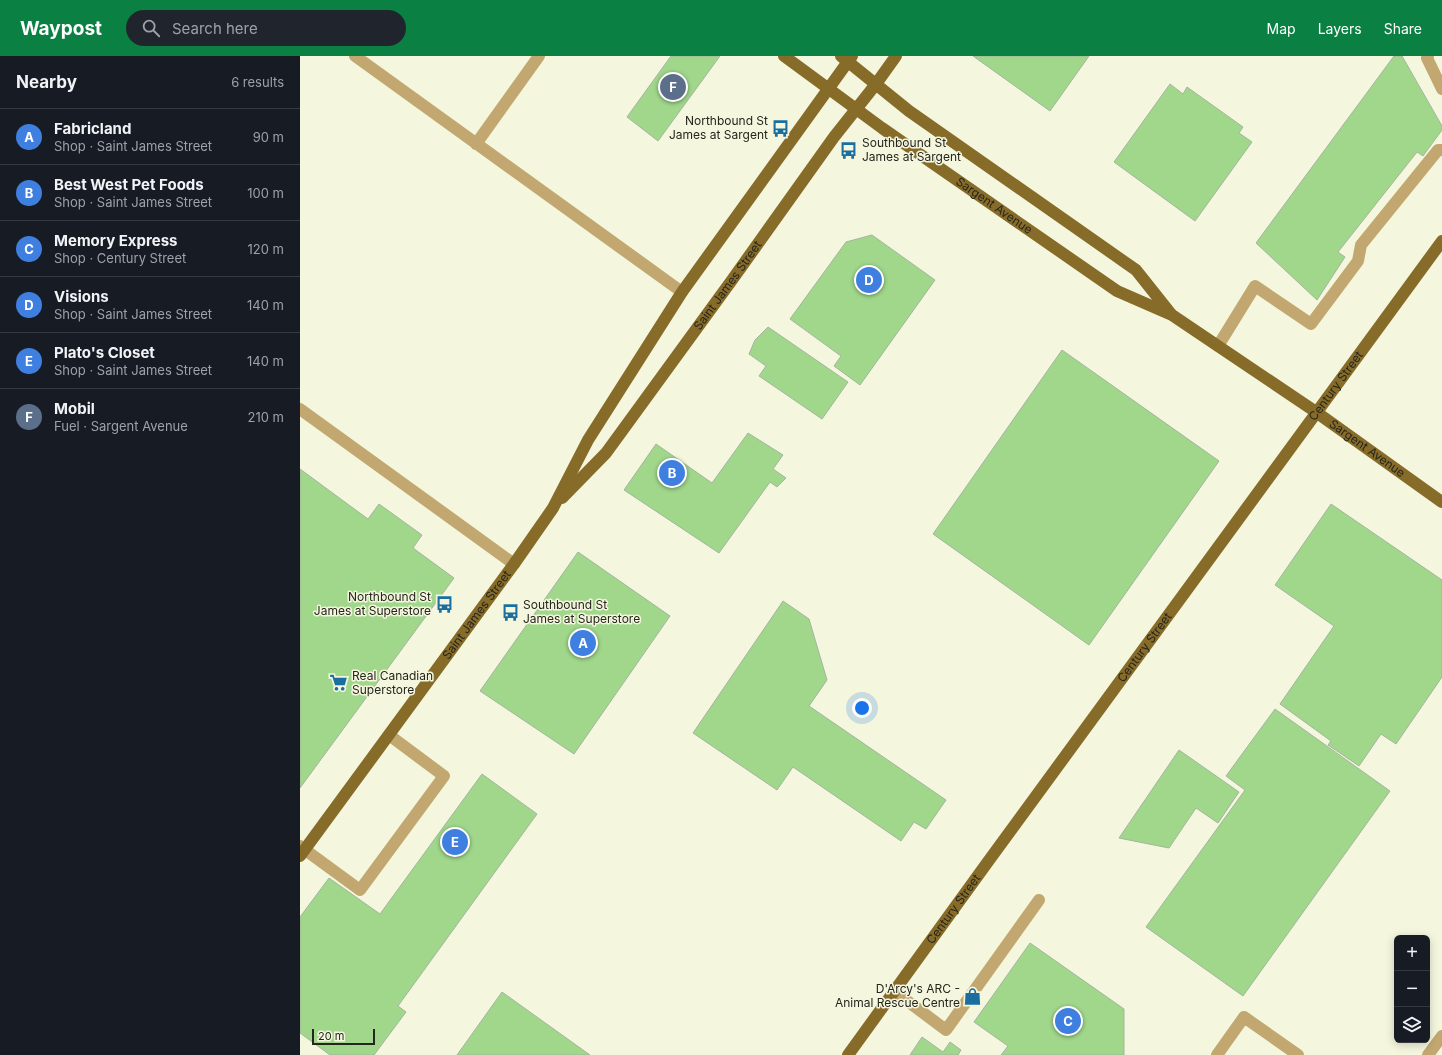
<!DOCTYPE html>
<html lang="en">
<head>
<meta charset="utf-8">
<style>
	:root { --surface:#171b24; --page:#20242c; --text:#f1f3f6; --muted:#9ea1a6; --line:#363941; --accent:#0b8043 }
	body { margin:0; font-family:Inter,sans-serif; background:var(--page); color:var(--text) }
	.controls { position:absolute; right:12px; bottom:12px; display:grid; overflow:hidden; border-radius:6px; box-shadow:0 2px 10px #0003 }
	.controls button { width:36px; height:36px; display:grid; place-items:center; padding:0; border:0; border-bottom:1px solid var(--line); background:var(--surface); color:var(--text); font:20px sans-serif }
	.scale { position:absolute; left:12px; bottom:10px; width:63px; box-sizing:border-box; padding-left:4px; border:2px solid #25261d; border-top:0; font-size:11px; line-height:14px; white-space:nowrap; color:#25261d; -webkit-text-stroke:3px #f4f6de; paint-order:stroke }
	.you { position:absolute; left:562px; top:652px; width:14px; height:14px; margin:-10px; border:3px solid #fff; border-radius:50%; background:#1a73e8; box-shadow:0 0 0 6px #1a73e833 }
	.badge { display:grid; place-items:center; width:26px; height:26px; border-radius:50%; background:var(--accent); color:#fff; font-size:13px; font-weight:700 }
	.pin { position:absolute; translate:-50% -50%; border:2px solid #fff; box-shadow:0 1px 4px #0006 }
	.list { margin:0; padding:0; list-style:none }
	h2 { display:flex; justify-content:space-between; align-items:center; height:52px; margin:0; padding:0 16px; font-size:17px }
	h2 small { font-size:13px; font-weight:400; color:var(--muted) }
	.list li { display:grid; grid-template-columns:26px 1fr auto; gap:12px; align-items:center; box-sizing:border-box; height:56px; padding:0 16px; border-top:1px solid var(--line) }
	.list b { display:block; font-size:15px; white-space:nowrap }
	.list p { margin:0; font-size:13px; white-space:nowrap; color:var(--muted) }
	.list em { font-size:13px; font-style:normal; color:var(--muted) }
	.icon { flex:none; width:22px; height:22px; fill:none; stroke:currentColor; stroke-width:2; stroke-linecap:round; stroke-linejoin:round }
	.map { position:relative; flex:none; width:1142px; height:999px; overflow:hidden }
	header { display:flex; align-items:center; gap:24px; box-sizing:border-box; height:56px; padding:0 20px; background:var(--accent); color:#fff }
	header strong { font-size:19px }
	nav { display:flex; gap:22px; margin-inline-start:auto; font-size:14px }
	.search { width:280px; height:36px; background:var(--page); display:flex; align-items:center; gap:10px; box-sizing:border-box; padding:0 14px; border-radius:22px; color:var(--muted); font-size:15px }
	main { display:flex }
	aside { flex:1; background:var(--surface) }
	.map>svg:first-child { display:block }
</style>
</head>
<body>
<header>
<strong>Waypost</strong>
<div class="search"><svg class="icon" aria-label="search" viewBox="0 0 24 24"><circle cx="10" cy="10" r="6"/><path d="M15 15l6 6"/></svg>Search here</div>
<nav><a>Map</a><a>Layers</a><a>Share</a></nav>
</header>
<main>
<aside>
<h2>Nearby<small>6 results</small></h2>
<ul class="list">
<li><span class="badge" style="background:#3f7fe0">A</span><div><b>Fabricland</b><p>Shop · Saint James Street</p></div><em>90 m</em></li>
<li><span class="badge" style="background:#3f7fe0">B</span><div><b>Best West Pet Foods</b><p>Shop · Saint James Street</p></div><em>100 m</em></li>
<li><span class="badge" style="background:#3f7fe0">C</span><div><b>Memory Express</b><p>Shop · Century Street</p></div><em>120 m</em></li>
<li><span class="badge" style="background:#3f7fe0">D</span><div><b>Visions</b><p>Shop · Saint James Street</p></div><em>140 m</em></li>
<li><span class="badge" style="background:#3f7fe0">E</span><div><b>Plato's Closet</b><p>Shop · Saint James Street</p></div><em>140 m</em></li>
<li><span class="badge" style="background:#5c6f8a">F</span><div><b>Mobil</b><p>Fuel · Sargent Avenue</p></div><em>210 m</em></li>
</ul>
</aside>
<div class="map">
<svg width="1142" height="999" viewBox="0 0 1142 999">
	<rect width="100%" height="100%" fill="#f4f6de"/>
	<path fill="#a0d78b" stroke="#a5b4a0" d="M371,0H420L358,85L327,61Z
		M673,0H789L750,55Z
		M1094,0H1102L1142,70V74L1123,100L1117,96L1038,196L1045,201L1017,244L956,187Z
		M870,28L883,38L887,31L943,71L939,77L952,86L895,165L814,106Z
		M572,179L635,224L560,329L534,310L541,300L490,263L546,186Z
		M468,271L548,326L522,363L459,320L466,310L449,298L455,284Z
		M762,294L919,405L789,589L633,478Z
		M448,377L483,399L473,413L486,422L477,431L470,426L419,497L324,434L356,388L412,427Z
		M0,413L68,463L79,448L122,479L113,492L154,522L0,732Z
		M1031,448L1142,524V621L1096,688L1081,678L1059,710L1028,689L1031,685L980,648L1034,570L975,529Z
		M278,496L370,560L274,698L180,635Z
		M483,545L509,563L527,624L509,650L646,744L626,773L614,766L601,785L493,711L477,734L393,677Z
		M975,653L1090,735L943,940L846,871L945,734L926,720Z
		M879,694L939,736L918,767L896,752L869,792L819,782Z
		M182,718L237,758L98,950L106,956L74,999H30L0,977V861L29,822L80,858Z
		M730,887L824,953V999H701L708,990L674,966Z
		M202,936L290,999H157Z
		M622,981L643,996L650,986L661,994L658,999H610Z"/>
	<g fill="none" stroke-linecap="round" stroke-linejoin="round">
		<path stroke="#c2a870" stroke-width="12" d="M55,0L382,236
			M1128,0L1127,2L1142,33
			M176,88L239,0
			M918,290L955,230L1011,268L1058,205L1061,189L1138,94H1142
			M0,353L214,508
			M0,790L60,834L144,720L89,679
			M594,935L646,974L739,844
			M917,999L944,961L998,999
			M1128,999L1142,980"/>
		<g stroke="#876b29" stroke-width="12">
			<path id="s1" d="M484,0L582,72L817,235L872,259L1016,356L1142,446"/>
			<path d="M541,0L609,55L836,214L871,258"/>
			<path id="s2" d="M262,442L306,397L432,224L534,81L576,28L596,0"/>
			<path id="s3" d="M0,800L214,508L253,452L288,384L382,236L552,0"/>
			<path id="s4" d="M548,999L687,807L1142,185"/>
		</g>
	</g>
	<defs>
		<symbol id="bus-bare" viewBox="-9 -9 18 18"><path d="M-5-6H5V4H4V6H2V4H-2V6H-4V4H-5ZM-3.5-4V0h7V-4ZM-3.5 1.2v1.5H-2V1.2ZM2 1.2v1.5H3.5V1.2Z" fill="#1b6fa0" stroke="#f4f6de" stroke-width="2.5" paint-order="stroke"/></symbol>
		<symbol id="supermarket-bare" viewBox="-9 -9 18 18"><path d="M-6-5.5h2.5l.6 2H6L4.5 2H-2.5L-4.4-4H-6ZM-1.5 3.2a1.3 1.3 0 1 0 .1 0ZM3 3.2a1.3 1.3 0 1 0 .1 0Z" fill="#1b6fa0" stroke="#f4f6de" stroke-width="2.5" paint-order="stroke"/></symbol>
		<symbol id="shop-bare" viewBox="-9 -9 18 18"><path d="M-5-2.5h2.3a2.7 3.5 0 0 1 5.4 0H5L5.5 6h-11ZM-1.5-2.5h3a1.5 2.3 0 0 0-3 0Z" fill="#1b6fa0" stroke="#f4f6de" stroke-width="2.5" paint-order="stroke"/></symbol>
	</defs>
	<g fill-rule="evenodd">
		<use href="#bus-bare" x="468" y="60" width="25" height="25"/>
		<use href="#bus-bare" x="536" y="82" width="25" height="25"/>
		<use href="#bus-bare" x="132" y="536" width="25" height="25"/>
		<use href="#bus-bare" x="198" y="544" width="25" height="25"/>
		<use href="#supermarket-bare" x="26" y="614" width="25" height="25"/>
		<use href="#shop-bare" x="660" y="928" width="25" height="25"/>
	</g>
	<g text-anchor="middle" stroke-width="3" stroke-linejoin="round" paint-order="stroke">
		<g font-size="12" fill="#25261d" stroke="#f4f6de" text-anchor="end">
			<text x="468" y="69">Northbound St<tspan x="468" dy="14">James at Sargent</tspan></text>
			<text x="562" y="91" text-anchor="start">Southbound St<tspan x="562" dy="14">James at Sargent</tspan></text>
			<text x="131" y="545">Northbound St<tspan x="131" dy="14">James at Superstore</tspan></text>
			<text x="223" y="553" text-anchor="start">Southbound St<tspan x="223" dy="14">James at Superstore</tspan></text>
			<text x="52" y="624" text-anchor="start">Real Canadian<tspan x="52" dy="14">Superstore</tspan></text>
			<text x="660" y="937">D'Arcy's ARC -<tspan x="660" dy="14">Animal Rescue Centre</tspan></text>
		</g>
		<g font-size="12" fill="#25261d" stroke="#f4f6de">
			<text dy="4" stroke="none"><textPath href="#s1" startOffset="258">Sargent Avenue</textPath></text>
			<text dy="4" stroke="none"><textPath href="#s2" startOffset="270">Saint James Street</textPath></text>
			<text dy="4" stroke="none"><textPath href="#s4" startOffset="828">Century Street</textPath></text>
			<text dy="4" stroke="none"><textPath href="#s1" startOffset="704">Sargent Avenue</textPath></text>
			<text dy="4" stroke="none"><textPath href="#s3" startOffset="299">Saint James Street</textPath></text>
			<text dy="4" stroke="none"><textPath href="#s4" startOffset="504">Century Street</textPath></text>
			<text dy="4" stroke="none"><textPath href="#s4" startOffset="180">Century Street</textPath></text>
		</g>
	</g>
</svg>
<div class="controls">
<button>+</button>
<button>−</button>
<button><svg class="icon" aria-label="layers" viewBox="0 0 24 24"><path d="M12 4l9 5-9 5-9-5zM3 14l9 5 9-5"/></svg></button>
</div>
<div class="scale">20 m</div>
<div class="you"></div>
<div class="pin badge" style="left:283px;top:587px;background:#3f7fe0">A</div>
<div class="pin badge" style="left:372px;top:417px;background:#3f7fe0">B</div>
<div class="pin badge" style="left:768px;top:965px;background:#3f7fe0">C</div>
<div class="pin badge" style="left:569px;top:224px;background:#3f7fe0">D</div>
<div class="pin badge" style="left:155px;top:786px;background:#3f7fe0">E</div>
<div class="pin badge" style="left:373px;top:31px;background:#5c6f8a">F</div>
</div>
</main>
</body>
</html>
